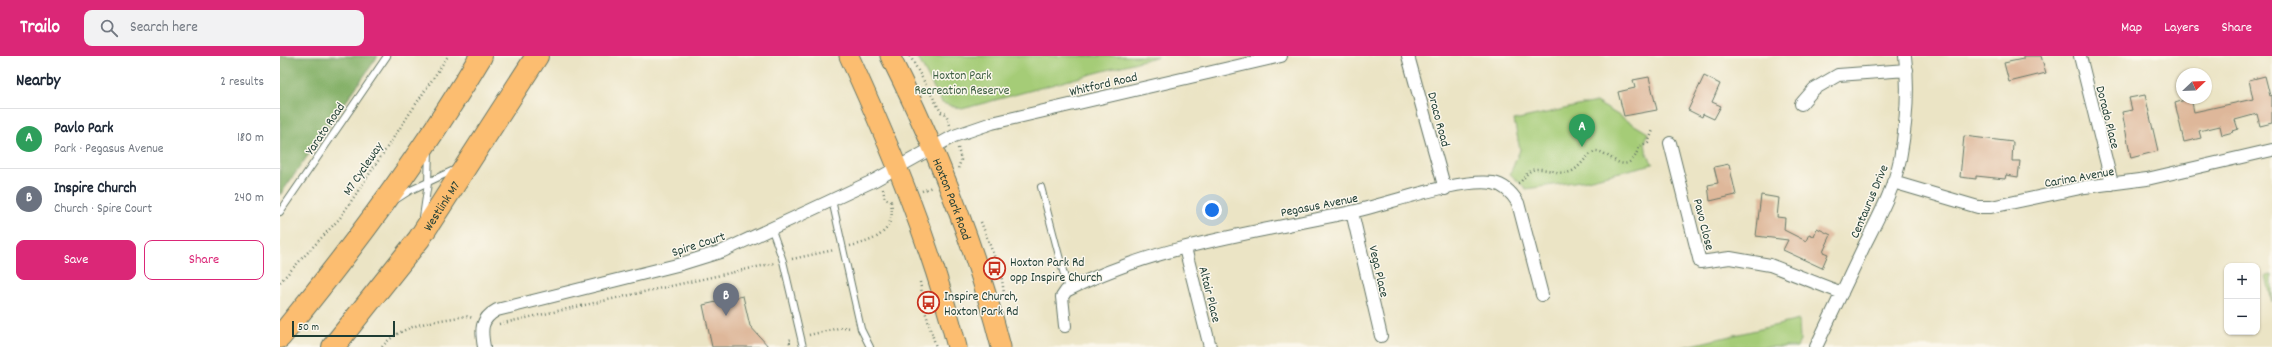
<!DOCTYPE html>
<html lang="en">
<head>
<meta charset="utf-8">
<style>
	:root { --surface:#fff; --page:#f2f2f3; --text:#1f2937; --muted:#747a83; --line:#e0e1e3; --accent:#db2777 }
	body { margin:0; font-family:Dekko,sans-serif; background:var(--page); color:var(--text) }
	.controls { position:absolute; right:12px; bottom:12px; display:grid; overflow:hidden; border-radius:8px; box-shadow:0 1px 3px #0004 }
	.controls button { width:36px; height:36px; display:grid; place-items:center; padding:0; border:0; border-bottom:1px solid var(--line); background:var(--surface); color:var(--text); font:20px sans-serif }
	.compass { position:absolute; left:1896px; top:12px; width:36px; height:36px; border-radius:50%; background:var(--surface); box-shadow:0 1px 3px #0004; rotate:67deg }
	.scale { position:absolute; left:12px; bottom:10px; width:103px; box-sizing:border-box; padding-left:4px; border:2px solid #1f3d34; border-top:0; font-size:11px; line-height:14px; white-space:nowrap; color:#1f3d34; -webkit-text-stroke:3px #fbf7ec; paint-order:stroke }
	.you { position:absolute; left:932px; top:154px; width:14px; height:14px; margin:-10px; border:3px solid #fff; border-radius:50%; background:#1a73e8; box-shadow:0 0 0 6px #1a73e833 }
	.badge { display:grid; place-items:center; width:26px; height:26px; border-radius:50%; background:var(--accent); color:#fff; font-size:13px; font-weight:700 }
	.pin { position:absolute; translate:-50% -33px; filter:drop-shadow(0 1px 2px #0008) }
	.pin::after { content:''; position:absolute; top:21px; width:14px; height:12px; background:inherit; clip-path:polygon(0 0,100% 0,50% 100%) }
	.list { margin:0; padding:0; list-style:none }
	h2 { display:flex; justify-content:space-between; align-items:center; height:52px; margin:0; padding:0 16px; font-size:17px }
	h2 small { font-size:13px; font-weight:400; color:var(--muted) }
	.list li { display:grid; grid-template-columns:26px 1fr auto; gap:12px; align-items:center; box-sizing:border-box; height:60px; padding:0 16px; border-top:1px solid var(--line) }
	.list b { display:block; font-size:15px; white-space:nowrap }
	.list p { margin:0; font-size:13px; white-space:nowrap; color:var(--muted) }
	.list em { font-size:13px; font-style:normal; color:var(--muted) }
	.actions { display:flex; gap:8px; padding:12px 16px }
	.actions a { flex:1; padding:9px 0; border:1px solid var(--accent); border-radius:8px; text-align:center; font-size:14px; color:var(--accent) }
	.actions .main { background:var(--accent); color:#fff }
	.icon { flex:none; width:22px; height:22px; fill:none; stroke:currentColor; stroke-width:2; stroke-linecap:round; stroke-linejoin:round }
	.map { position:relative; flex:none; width:1992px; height:291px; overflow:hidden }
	header { display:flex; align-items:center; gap:24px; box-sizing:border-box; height:56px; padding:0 20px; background:var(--accent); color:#fff }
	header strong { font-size:19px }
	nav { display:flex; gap:22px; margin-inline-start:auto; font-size:14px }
	.search { width:280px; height:36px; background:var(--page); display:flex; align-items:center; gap:10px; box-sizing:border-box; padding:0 14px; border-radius:8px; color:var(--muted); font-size:15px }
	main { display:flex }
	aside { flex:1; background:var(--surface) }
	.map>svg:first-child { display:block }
</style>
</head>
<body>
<header>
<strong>Trailo</strong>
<div class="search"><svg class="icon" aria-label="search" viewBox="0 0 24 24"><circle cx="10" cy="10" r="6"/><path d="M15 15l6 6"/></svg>Search here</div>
<nav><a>Map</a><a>Layers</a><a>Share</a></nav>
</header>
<main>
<aside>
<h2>Nearby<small>2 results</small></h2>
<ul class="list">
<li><span class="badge" style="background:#2e9e5b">A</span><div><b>Pavlo Park</b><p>Park · Pegasus Avenue</p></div><em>180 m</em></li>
<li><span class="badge" style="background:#6b7280">B</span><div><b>Inspire Church</b><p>Church · Spire Court</p></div><em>240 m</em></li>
</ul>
<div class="actions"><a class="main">Save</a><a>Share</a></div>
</aside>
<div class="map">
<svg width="1992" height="291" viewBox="0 0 1992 291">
	<rect width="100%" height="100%" fill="#fbf7ec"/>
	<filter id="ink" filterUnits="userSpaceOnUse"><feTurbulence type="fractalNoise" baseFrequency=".025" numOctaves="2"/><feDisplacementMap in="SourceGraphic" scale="8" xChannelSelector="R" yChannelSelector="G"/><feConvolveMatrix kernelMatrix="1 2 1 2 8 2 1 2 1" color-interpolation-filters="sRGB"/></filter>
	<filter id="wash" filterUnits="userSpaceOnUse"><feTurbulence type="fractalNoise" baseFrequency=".012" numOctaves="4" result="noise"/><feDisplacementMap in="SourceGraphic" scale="16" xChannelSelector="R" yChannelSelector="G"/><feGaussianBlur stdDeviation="0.9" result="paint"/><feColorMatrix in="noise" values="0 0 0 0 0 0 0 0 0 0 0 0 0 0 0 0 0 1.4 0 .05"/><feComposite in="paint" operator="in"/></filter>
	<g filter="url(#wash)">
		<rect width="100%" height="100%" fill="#ebe4c5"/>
		<path fill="#a5cc77" stroke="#628456" d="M637,0H879L682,53L662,47Z
			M1316,46L1368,77C1363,89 1366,98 1373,108L1307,124L1246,133L1230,118L1240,94L1234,64Z
			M1992,219V246L1986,220Z
			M1519,264L1520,285L1517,291H1403Z"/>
		<path fill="#84b068" stroke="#52764e" d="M0,0H98L0,139Z"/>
		<g id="blocks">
			<path fill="#deb79a" d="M1743,0H1761L1766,17L1729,26L1724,7L1743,3Z
				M1424,20L1440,28L1432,46L1441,50L1434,63L1423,58L1422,61L1408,54Z
				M1985,20L1990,40L1992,39V67L1980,70L1977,58L1955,64L1958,73L1952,75L1953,76L1942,79L1940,70L1919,75L1921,82L1904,86L1895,47L1911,42L1914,56L1973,43L1969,24Z
				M1369,21L1377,54L1344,60L1338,36L1355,32L1353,24Z
				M1865,39L1878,95L1851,102L1842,56L1852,54L1849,42Z
				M1684,80L1733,86L1732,105H1740L1738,121L1726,119L1725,123L1696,120V123L1680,121Z
				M1449,108L1456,139L1430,145L1428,129L1438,127L1434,111Z
				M1481,139L1499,142L1497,161L1505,162L1504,174L1526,185L1529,178L1534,180L1537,172L1551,179L1543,196L1548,198L1542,212L1503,194L1508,184L1476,180Z
				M463,240L470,270L489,291H432L423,249Z"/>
		</g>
	</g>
	<g filter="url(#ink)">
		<use href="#blocks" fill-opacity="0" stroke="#667767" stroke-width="1"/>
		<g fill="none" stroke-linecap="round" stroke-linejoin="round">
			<defs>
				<path id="service" d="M761,131L788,234
					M117,143L131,134L174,114
					M552,144L581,273L590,291
					M0,156L107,0
					M143,161L148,127L149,94
					M492,174L503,205L523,291"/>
				<path id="minor" d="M1128,0L1165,133
					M1800,0L1832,128
					M1521,48L1534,33L1558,19L1627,14
					M1390,87L1420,206L1450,202L1490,209L1562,237
					M1613,126L1698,151H1711L1805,131L1867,123L1992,94
					M1072,156L1101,280
					M905,192L930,291
					M785,270L782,241L786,235C874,189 976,177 1071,156C1109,148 1177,122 1213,127C1225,129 1232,137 1238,147L1262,239
					M204,291C201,274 200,263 217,254L401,208L443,195L595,124L674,80L712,67L1001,0
					M1536,291C1552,257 1568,223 1584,190C1598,162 1614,133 1620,103C1626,70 1629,33 1625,0"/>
				<g id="primary">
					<path d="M569,0C612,94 652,191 677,291"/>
					<path id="s1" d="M610,0C657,94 695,189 721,291"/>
				</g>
				<g id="motorway">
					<path d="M0,281C73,192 142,99 201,0"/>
					<path id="s2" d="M53,291L139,183L257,0"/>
				</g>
			</defs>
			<use href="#service" stroke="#667767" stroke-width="8"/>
			<use href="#minor" stroke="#667767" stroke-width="14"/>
			<use href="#primary" stroke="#667767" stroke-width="21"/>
			<use href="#motorway" stroke="#667767" stroke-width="24"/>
			<path stroke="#667767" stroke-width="2.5" stroke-dasharray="1 3" stroke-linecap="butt" d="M630,0L661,56L666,58L670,69
				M678,92L681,104L678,113
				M1238,127C1244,125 1246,114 1256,113C1267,112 1279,119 1290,116C1301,112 1305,99 1316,95C1328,95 1341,117 1353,103C1357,99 1357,93 1361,89L1368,87L1373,74
				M603,133L605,143L613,146
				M642,135L652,131
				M701,166L721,218L724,237
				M570,190C595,185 616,176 611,146
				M512,203L554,194
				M0,226L60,162L168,0
				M640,226L645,255L656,291
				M219,268L495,207
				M529,279L563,271L571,272
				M102,291C122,267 157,265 186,260L193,262
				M511,291L509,284L513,283"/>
			<use href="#service" stroke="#fff" stroke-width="6"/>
			<use href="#minor" stroke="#fff" stroke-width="12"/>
			<use href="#primary" stroke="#fcbd6f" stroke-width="19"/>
			<use href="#motorway" stroke="#fcbd6f" stroke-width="22"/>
		</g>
	</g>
	<defs>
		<symbol id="bus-ring" viewBox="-11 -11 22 22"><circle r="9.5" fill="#fbf7ec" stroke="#c8321e" stroke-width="1.5"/><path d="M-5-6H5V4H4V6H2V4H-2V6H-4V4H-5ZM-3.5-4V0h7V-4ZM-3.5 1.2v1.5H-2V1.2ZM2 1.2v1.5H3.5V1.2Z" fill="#c8321e"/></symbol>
	</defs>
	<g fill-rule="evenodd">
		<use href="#bus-ring" x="702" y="200" width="25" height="25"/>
		<use href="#bus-ring" x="636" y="234" width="25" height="25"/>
	</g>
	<g text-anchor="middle" stroke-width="3" stroke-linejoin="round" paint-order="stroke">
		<g font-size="13" fill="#406145" stroke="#fbf7ec">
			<text x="682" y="23">Hoxton Park<tspan x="682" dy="15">Recreation Reserve</tspan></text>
		</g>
		<g font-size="13" fill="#1f3d34" stroke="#fbf7ec">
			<text transform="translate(823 27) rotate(-13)" y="5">Whitford Road</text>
			<text transform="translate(1829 61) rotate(76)" y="5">Dorado Place</text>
			<text transform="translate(1160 63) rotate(75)" y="5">Draco Road</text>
			<text transform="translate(44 72) rotate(-56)" y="5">Yarato Road</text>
			<text transform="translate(82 112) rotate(-56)" y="5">M7 Cycleway</text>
			<text transform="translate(1799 120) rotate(-10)" y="5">Carina Avenue</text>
			<text dy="5" stroke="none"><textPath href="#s1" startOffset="156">Hoxton Park Road</textPath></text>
			<text transform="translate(1588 145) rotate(-67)" y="5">Centaurus Drive</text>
			<text transform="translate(1039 148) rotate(-11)" y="5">Pegasus Avenue</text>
			<text dy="5" stroke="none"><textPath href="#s2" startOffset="178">Westlink M7</textPath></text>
			<text transform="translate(1425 168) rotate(76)" y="5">Pavo Close</text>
			<text transform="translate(418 187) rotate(-18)" y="5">Spire Court</text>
			<text transform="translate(1100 215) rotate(77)" y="5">Vega Place</text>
			<text transform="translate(931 238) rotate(76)" y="5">Altair Place</text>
		</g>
		<g font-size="13" fill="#1f3d34" stroke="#fbf7ec" text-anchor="start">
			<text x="730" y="210">Hoxton Park Rd<tspan x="730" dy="15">opp Inspire Church</tspan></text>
			<text x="664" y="244">Inspire Church,<tspan x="664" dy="15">Hoxton Park Rd</tspan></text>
		</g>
	</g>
</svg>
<div class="controls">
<button>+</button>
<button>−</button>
</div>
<svg class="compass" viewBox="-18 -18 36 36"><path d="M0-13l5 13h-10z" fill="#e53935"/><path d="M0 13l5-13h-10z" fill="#747a83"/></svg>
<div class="scale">50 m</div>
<div class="you"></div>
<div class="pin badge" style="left:1302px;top:91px;background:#2e9e5b">A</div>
<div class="pin badge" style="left:446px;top:260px;background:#6b7280">B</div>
</div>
</main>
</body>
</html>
